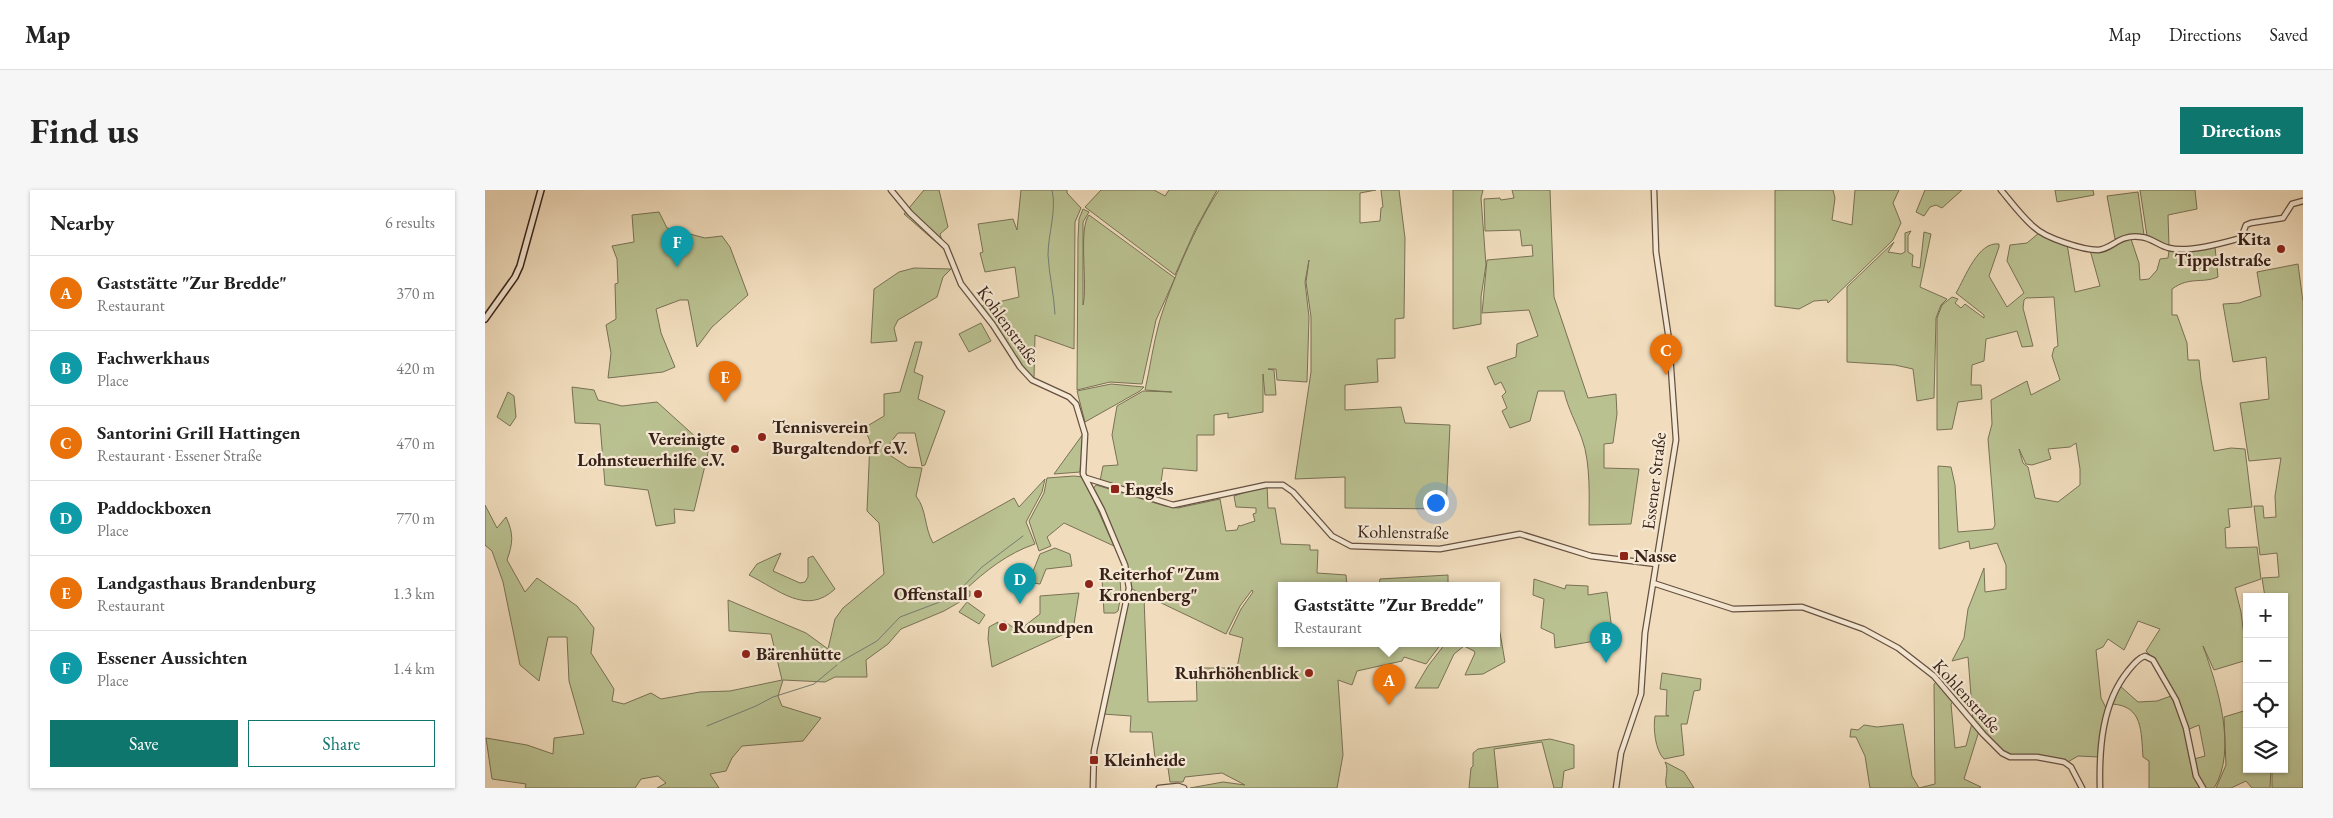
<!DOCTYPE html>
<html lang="en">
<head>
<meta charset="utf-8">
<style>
	:root { --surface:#fff; --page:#f6f6f6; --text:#222; --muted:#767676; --line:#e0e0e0; --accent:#0f766e }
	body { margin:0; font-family:"EB Garamond",serif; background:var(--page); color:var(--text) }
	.controls { position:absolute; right:15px; bottom:15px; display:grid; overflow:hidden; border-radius:0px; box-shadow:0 1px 4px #0004 }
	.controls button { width:45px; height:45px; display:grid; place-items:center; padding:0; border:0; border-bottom:1px solid var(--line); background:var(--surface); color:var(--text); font:25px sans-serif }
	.you { position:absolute; left:950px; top:312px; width:18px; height:18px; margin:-12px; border:4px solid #fff; border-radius:50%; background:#1a73e8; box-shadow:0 0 0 8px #1a73e833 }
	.badge { display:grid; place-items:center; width:32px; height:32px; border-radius:50%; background:var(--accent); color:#fff; font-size:16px; font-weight:700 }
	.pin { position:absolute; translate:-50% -41px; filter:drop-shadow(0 1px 2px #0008) }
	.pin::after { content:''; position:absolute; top:26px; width:18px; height:15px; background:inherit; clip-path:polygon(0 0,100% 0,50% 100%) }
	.popup { position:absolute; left:793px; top:392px; width:222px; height:65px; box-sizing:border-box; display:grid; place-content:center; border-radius:0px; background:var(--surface); filter:drop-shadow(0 1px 4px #0005); font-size:16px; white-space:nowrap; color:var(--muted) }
	.popup b { font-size:19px; color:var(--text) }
	.popup::after { content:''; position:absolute; left:50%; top:100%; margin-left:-10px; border:10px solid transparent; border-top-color:var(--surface) }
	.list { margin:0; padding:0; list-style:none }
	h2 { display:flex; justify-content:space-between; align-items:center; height:65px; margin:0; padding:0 20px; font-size:21px }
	h2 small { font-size:16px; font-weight:400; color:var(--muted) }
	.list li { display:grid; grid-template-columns:32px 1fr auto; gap:15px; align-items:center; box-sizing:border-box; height:75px; padding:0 20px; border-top:1px solid var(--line) }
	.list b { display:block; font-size:19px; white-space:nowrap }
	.list p { margin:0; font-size:16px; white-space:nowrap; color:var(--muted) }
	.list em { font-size:16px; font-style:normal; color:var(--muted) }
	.actions { display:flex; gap:10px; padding:15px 20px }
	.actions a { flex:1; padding:11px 0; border:1px solid var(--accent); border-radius:0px; text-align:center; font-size:18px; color:var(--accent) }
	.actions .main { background:var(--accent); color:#fff }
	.icon { flex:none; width:28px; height:28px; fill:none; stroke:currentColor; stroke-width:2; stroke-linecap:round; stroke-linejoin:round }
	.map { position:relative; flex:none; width:1818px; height:598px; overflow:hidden; border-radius:0px }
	header { display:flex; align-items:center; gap:30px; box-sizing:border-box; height:70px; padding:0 25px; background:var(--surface); border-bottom:1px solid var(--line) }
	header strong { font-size:24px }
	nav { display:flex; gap:28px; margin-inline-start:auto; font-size:18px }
	.intro { display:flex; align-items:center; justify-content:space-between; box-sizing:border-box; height:120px; padding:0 30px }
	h1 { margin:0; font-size:35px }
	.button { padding:12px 22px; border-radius:0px; background:var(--accent); color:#fff; font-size:18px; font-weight:700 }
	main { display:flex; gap:30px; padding:0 30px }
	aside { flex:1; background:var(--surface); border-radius:0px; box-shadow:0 1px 4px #0004 }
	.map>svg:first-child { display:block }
</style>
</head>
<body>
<header>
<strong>Map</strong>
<nav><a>Map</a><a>Directions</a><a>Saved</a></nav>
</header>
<div class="intro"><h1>Find us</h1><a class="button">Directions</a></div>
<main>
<aside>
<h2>Nearby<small>6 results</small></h2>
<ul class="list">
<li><span class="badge" style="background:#e8710a">A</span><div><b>Gaststätte &quot;Zur Bredde&quot;</b><p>Restaurant</p></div><em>370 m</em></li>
<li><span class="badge" style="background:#0f9aa8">B</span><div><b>Fachwerkhaus</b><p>Place</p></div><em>420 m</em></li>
<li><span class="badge" style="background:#e8710a">C</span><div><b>Santorini Grill Hattingen</b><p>Restaurant · Essener Straße</p></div><em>470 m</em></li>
<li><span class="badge" style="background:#0f9aa8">D</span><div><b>Paddockboxen</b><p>Place</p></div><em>770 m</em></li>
<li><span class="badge" style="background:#e8710a">E</span><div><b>Landgasthaus Brandenburg</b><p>Restaurant</p></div><em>1.3 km</em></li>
<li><span class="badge" style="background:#0f9aa8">F</span><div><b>Essener Aussichten</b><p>Place</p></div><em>1.4 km</em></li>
</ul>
<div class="actions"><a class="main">Save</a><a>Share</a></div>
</aside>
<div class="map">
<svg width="1818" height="598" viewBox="0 0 1818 598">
	<rect width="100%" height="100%" fill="#f1ddbd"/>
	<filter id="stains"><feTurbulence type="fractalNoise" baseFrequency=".004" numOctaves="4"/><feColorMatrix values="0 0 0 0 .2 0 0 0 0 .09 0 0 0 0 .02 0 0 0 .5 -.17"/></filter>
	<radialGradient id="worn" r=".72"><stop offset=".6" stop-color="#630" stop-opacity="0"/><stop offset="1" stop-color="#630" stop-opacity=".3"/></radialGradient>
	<path fill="#bac191" stroke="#797155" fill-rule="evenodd" d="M439,0H454L463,37L455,44L460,60L419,24Z
		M536,0H582V3L596,18L590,32L589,159L550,145L549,188C526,169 514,139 497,116L534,107L530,77L500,82L495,63L498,62L493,34L528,29L532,40Z
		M616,0H669L680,6L684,0H732L710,40L690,85L600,17Z
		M734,0H891L875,3V33L895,31L896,18L898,17L896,0H914L920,48L919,128L910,129V168L892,169L893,192L860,195V220L916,217L920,233L965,235L961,319L860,318V287L810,289L826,182V127L821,92L824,70L820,92L824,127L822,192L792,190L791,179H783L789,180L791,205H780L778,184V222L743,228V223L729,225V245H712V281L678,278L674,307L670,308L615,291L618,276L633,275L627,245L632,216L658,201L687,202L660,200C665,178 668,155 674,133C686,93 711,34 734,0Z
		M968,0H998L996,8L1001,75L996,107V134L968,139Z
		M1027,0H1065L1069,107L1103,208L1131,204L1132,224L1128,253L1119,254V278L1154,279L1146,334L1104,335C1104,309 1106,273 1097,249C1091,232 1083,219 1079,201H1053L1045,231L1025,238L1017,221L1022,218L1017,206L1021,202L1016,192L1010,195L1002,177L1031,167L1032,154L1053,146L1044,120L997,123L1002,70L1048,66L1047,55L1037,56L1035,40L1000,41L999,9L1015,8L1016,10L1029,8Z
		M1290,0H1348L1350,8L1347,30L1367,35L1370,0H1414L1408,13L1416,33L1408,50L1343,113L1342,110L1329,111L1314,119L1290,116Z
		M1440,0H1477L1457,18L1451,15L1445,17L1439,26L1431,22Z
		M1570,0H1608L1609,5L1572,12Z
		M1655,0H1710L1712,19L1683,25L1684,56L1662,46Z
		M1653,2L1659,45H1645L1630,49L1622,6Z
		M598,19L604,22L598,32V115C603,96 593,38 604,25L690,88L671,130L657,194L625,192L592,200L593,49L594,29Z
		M174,22L182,38L220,48L237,46L245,57L263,105L227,137L212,157L203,110H195L171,119L176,143L190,177L178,182L123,188L126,163L121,135L131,129L130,94L133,93L132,69L127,56L149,52L147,25Z
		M1426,41L1423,46V62L1428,65L1427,76L1435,78L1439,42L1446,44L1435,97L1462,109L1456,115L1451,128L1449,208L1432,211L1428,179L1410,175L1362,172V97L1409,52L1403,62L1416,64L1420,62V43Z
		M1554,43L1582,54L1590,102L1615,96L1605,60L1611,61L1646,49L1654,73L1655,90L1664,89L1672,80L1675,69L1683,68L1684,61L1730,57L1733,87C1716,94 1705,86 1687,99V125H1692L1702,153L1703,170H1714L1716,190L1729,261L1746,258L1760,259L1767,317L1743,319L1745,337L1740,338L1741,358L1772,357L1776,389L1750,398L1756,422L1762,470L1729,480L1718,456C1732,495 1753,560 1729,598H1664V571L1658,567C1656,541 1658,516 1627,514L1634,495L1653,512L1672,511L1686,506L1697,530L1709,569L1720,566L1714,535L1702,540L1668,468L1661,461L1675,439L1653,431L1639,460L1623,449L1618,457L1611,460L1616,508L1622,520L1614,567L1593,566L1581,573L1575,570L1529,567L1518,562L1488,531L1483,467L1467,471L1479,448L1483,419L1499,378L1500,402L1521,399V375L1512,353L1485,359L1484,351L1454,359L1453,276L1466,277L1470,295L1473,342L1508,339L1510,335L1503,249L1507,234L1506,210L1542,191L1546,205L1575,190L1567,166L1569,158L1573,156L1569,107L1541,108L1539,110L1538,118L1548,156L1537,157L1532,141L1501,149L1499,171L1487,175L1486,195H1496L1497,209L1473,212L1467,239L1452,240V128L1457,115L1467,107L1473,109L1470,113L1476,118L1480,114L1499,128V125L1471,103C1480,88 1493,51 1514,54V57L1504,86L1522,117L1539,103L1522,71L1525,55L1542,53ZM1591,253L1595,279V295L1573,312L1550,308L1543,277L1538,273L1534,259L1541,274L1547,275L1566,269L1563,259L1585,257Z
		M1813,74L1818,112V598H1787V579H1799V407H1780L1777,388L1794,387L1792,363L1775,365L1769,316H1778L1779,328L1791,327L1790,306L1796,268L1764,271L1755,213L1784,209L1781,167L1748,172L1738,114L1754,113L1776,106L1772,82Z
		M429,78L466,79L458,87L452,107L413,130L409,138L412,151L386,153L389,99L414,82Z
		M496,133L506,151L484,162L474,144Z
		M430,152H437L429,182L438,186L433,209L460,221L440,275L437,276L430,243H413L405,253L406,266L423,277L437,278L431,306C442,320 439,337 448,353L529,308L534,317L560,289L557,302L541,332L550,354C523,363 500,381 479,401H485V406L459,421L416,439L403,454L381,470L382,487H350L340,492L298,490L293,506L297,516L336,528L318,551L257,556L247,568L241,581L225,584L234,598H172L181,593L173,586L156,589L150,598H40L41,594L7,589L1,548L42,555L68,564L69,548L99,544L84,491L82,447H63L54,491L35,475L18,392L7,361L0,355V315L12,338L21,327C29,344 28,353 22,370L40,402L52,388L92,416L109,438L106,463L129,499L127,511L139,514L166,503L176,509L215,502L245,501L297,490L286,444L244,441L243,410L321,443L343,459L350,429L358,418L399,384L394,333L382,321L385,251L379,238L399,226V204L415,202Z
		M626,194L659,197L655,201L600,232L592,201Z
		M87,197L109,200L113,210L137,216L172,212L224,259L209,321L189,319L190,333L171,336L163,300L120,295L115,234L90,233Z
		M23,202L29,206L31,227L25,236L12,227Z
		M598,244L595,282L569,284Z
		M589,286L598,287L629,356L579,333L562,347L566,356L554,361L544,331L559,303L562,288Z
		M611,295L680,316L693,318L735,309L741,341L752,340L754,335L755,336L770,331L768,324L771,323V318L751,317L749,306L782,295L783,318H790L796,354L825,355V360H833L832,383L861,385L862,396H796V454H956L941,474L919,467L917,471L872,481L867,495L853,490L858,565L852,598H705L738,592L760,595L737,583L700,587L698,592H685L683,578L671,576L667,542H645L646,526L618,524L645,401L659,408L663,512L712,511L711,478H752L758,448L744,444L756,419L768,402L767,400L755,416L741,444L645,398L636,362L608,299Z
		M570,358L585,364L587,376L561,379L555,394L548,393L545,389L555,364Z
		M296,363L288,381L315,393L320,392L323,387V368L328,366L350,399C321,426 294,400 264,385L272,374Z
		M963,385V396H894L895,389Z
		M617,388H635L636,405L633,421L630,423H619Z
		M1049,389L1080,399L1081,395L1103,396V405L1122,402L1127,440L1133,447L1070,458L1069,444L1056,438L1059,409L1048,405Z
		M594,403L588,440L507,477L503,449L504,437L513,432V435L519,431L533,441L555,424V406Z
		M482,412L500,425L494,434L474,422Z
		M1012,437H1014L1020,472L998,484L980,485L990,463L989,461L979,456L969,464L953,498H930L943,476L960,454H1012Z
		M1177,483L1216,489L1215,500L1209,501L1202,534H1196L1199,565L1179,569C1170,560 1168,538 1170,526H1184L1181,525L1182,500L1175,499Z
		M1452,491L1469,511L1466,514L1470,558L1481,556L1487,533L1494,541L1479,589L1496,597L1494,598H1434L1450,594L1449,494Z
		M1762,520V579H1786L1785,598H1767L1761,591L1746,598H1731L1741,575L1739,527Z
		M1418,534L1427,586L1434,598H1385L1380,566L1371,547H1365L1366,539L1373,540L1379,535L1392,537Z
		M1065,549L1089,555V578L1079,581L1077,598H1069L1057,552L1009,559L1013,598H984L986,578L988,576V563L993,559Z
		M1180,572L1199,582L1209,598H1182C1178,590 1185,581 1180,572Z"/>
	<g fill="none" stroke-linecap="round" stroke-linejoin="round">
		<path stroke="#737e74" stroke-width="1" d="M567,0C572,20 563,44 563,65C564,85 569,104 570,124
			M355,472L392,451L415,427L468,407L497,377L538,346
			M222,536L271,516L288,507L329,494L352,475"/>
		<defs>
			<path id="tertiary" d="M406,0L425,23L461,57L476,94L508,135L535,177L547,190L584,207L591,214L600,244L598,284L617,320L640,375L644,398L609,561L608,598
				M1516,0C1526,12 1537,27 1549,37C1560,48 1598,60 1613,60C1628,59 1633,44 1656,47C1667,48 1674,56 1684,58C1703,63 1738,53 1756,48L1761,35L1766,33L1798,28L1807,14L1818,11
				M601,288L688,315L781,295H798L808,302L847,346L866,356L955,359L1035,344L1106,366L1171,374
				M1168,393L1248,419L1317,417L1378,439L1413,458L1449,486L1498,544L1517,563L1525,567H1552L1579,572L1586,577L1597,598
				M674,598L693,596L699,598
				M1131,598L1136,563L1156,504L1160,443L1191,250L1184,150L1171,62L1169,0
				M1615,598C1614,558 1617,513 1643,481C1648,475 1653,468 1660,466L1668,470L1691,510L1701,538L1711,586L1718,598"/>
			<path id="secondary" d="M0,129L30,87L35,76L56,0"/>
		</defs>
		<use href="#tertiary" stroke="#665042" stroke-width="7"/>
		<use href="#secondary" stroke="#382119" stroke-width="8"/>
		<use href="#tertiary" stroke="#f6e9d4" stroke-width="4.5"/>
		<use href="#secondary" stroke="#f6e9d4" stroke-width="5"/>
	</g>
	<g fill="#8f2418" stroke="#f6e9d4" stroke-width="2">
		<circle cx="1796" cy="59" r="5"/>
		<circle cx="277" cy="247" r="5"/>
		<circle cx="250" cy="259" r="5"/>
		<rect x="625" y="294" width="10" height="10" rx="2.5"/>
		<rect x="1134" y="361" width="10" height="10" rx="2.5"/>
		<circle cx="604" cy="394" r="5"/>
		<circle cx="493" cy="404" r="5"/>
		<circle cx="518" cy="437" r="5"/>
		<circle cx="261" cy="464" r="5"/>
		<circle cx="824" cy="483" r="5"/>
		<rect x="604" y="565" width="10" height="10" rx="2.5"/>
	</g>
	<g text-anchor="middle" stroke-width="4.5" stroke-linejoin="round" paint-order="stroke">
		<g font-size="18" font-weight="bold" fill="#382119" stroke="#f6e9d4" text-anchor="start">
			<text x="1786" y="55" text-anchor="end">Kita<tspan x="1786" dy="21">Tippelstraße</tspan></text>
			<text x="287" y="243">Tennisverein<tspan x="287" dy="21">Burgaltendorf e.V.</tspan></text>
			<text x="240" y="255" text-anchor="end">Vereinigte<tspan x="240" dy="21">Lohnsteuerhilfe e.V.</tspan></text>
			<text x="640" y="305">Engels</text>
			<text x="1149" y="372">Nasse</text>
			<text x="614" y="390">Reiterhof "Zum<tspan x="614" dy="21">Kronenberg"</tspan></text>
			<text x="483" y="410" text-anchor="end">Offenstall</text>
			<text x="528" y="443">Roundpen</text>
			<text x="271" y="470">Bärenhütte</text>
			<text x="814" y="489" text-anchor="end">Ruhrhöhenblick</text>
			<text x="619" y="576">Kleinheide</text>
		</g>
		<g font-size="18" fill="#382119" stroke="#f6e9d4">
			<text transform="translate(523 135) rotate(54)" y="6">Kohlenstraße</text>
			<text transform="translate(1169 291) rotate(-83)" y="6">Essener Straße</text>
			<text transform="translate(918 342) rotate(1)" y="6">Kohlenstraße</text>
			<text transform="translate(1482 506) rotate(48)" y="6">Kohlenstraße</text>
		</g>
	</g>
	<rect width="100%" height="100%" filter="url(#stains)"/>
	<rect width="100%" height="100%" fill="url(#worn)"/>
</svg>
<div class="controls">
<button>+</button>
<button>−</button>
<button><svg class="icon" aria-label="locate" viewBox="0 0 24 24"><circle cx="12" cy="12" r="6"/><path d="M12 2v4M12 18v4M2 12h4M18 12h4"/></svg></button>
<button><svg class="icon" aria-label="layers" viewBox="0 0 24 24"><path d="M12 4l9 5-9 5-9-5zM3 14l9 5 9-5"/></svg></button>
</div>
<div class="you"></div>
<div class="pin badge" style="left:904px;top:515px;background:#e8710a">A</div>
<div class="popup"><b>Gaststätte &quot;Zur Bredde&quot;</b>Restaurant</div>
<div class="pin badge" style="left:1121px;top:473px;background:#0f9aa8">B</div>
<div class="pin badge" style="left:1181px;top:185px;background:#e8710a">C</div>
<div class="pin badge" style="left:535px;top:414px;background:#0f9aa8">D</div>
<div class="pin badge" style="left:240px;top:212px;background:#e8710a">E</div>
<div class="pin badge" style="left:192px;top:77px;background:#0f9aa8">F</div>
</div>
</main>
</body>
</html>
